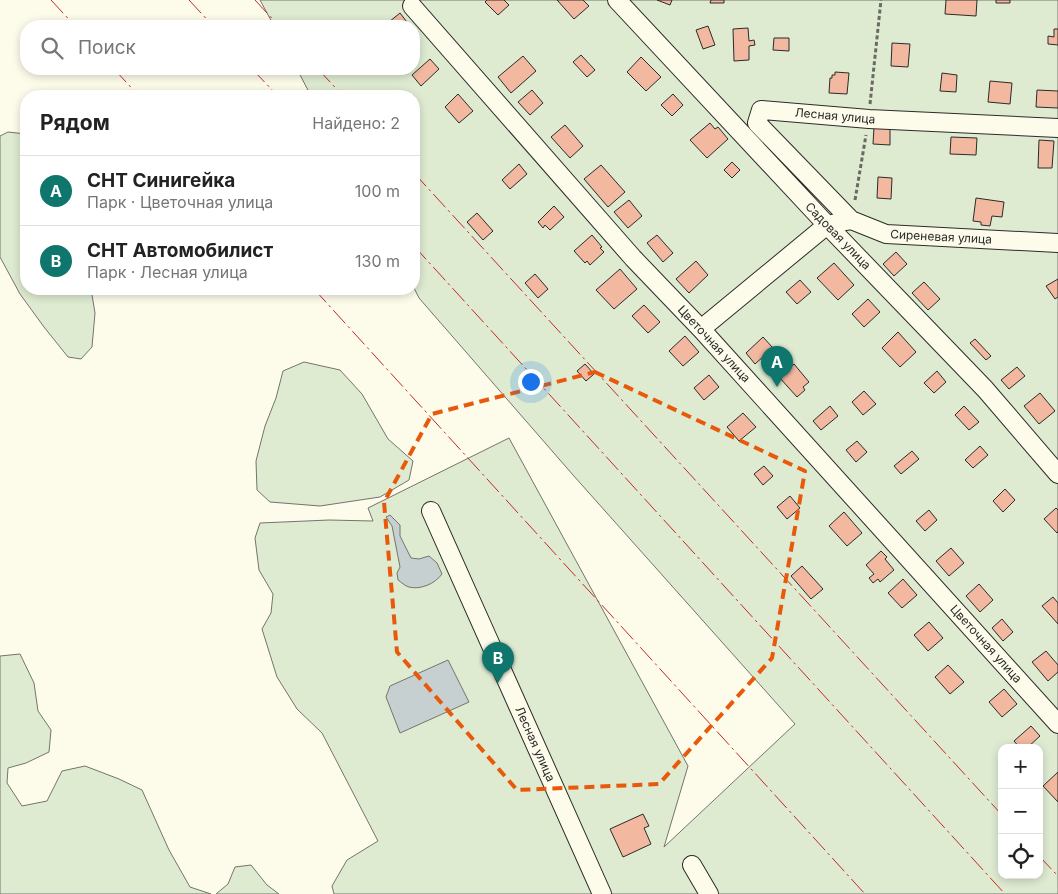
<!DOCTYPE html>
<html lang="ru">
<head>
<meta charset="utf-8">
<style>
	:root { --surface:#fff; --page:#f2f2f2; --text:#222; --muted:#767676; --line:#e0e0e0; --accent:#0f766e }
	body { margin:0; font-family:Inter,sans-serif; background:var(--page); color:var(--text) }
	.controls { position:absolute; right:15px; bottom:15px; display:grid; overflow:hidden; border-radius:10px; box-shadow:0 2px 8px #0003 }
	.controls button { width:45px; height:45px; display:grid; place-items:center; padding:0; border:0; border-bottom:1px solid var(--line); background:var(--surface); color:var(--text); font:25px sans-serif }
	.you { position:absolute; left:530px; top:381px; width:18px; height:18px; margin:-12px; border:4px solid #fff; border-radius:50%; background:#1a73e8; box-shadow:0 0 0 8px #1a73e833 }
	.badge { display:grid; place-items:center; width:32px; height:32px; border-radius:50%; background:var(--accent); color:#fff; font-size:16px; font-weight:700 }
	.pin { position:absolute; translate:-50% -41px; filter:drop-shadow(0 1px 2px #0008) }
	.pin::after { content:''; position:absolute; top:26px; width:18px; height:15px; background:inherit; clip-path:polygon(0 0,100% 0,50% 100%) }
	.list { margin:0; padding:0; list-style:none }
	h2 { display:flex; justify-content:space-between; align-items:center; height:65px; margin:0; padding:0 20px; font-size:21px }
	h2 small { font-size:16px; font-weight:400; color:var(--muted) }
	.list li { display:grid; grid-template-columns:32px 1fr auto; gap:15px; align-items:center; box-sizing:border-box; height:70px; padding:0 20px; border-top:1px solid var(--line) }
	.list b { display:block; font-size:19px; white-space:nowrap }
	.list p { margin:0; font-size:16px; white-space:nowrap; color:var(--muted) }
	.list em { font-size:16px; font-style:normal; color:var(--muted) }
	.icon { flex:none; width:28px; height:28px; fill:none; stroke:currentColor; stroke-width:2; stroke-linecap:round; stroke-linejoin:round }
	.map { position:relative; flex:none; width:1058px; height:894px; overflow:hidden }
	.search { position:absolute; background:var(--surface); box-shadow:0 2px 8px #0003; left:20px; top:20px; width:400px; height:55px; display:flex; align-items:center; gap:12px; box-sizing:border-box; padding:0 18px; border-radius:20px; color:var(--muted); font-size:19px }
	.panel { position:absolute; background:var(--surface); box-shadow:0 2px 8px #0003; left:20px; top:90px; width:400px; height:205px; border-radius:20px }
	.map>svg:first-child { display:block }
</style>
</head>
<body>
<div class="map">
<svg width="1058" height="894" viewBox="0 0 1058 894">
	<rect width="100%" height="100%" fill="#fdfbea"/>
	<path fill="#deebd1" stroke="#74746e" fill-rule="evenodd" d="M260,0H1058V894H334L332,886L347,860L378,841L322,733L297,709L277,677L262,629L271,613L273,594L259,570L255,538L260,523L329,520L373,521L368,508L509,438L688,766L664,847L795,724L573,475L419,298L414,288V96H311L297,69H414V26H274ZM1002,748H1039V875H1002Z
		M8,132L26,134V289H91L95,313L92,347L81,359L68,357L44,327L20,294L0,257V136Z
		M304,362L340,370L362,394L388,439L413,461L409,480L380,497L320,506L270,502L257,490L256,461L265,426L276,398L283,371Z
		M20,654L34,683L38,711L51,730L49,752L26,763L8,768L7,783L22,806L47,801L62,771L85,766L119,779L142,790L169,850L190,887L211,894H0V656Z
		M251,865L267,885L279,894H216L228,884L235,867Z"/>
	<path fill="#c7d0d0" stroke="#74746e" d="M390,515L400,525V536L411,558L419,559L429,556L437,563L442,574C435,584 420,590 409,587C405,586 401,582 398,580L397,573L400,567L392,526L386,517Z
		M448,660L469,702L400,733L386,697L390,686Z"/>
	<path fill="#f2b8a0" stroke="#2b2b2b" d="M487,0H504L509,5L498,15L485,2Z
		M557,0H583L589,6L574,19Z
		M657,0H672L670,5Z
		M711,0H724V3H710Z
		M946,0H977L976,16L945,14Z
		M996,0H1010V3H996Z
		M400,13L410,26H384Z
		M708,26L715,45L703,49L696,30Z
		M748,28L749,41L754,40L755,45L749,46V60L734,61L733,29Z
		M1054,29H1058V45L1048,44V36L1054,37Z
		M414,31L419,38L414,42Z
		M774,38H789V51L773,50Z
		M892,43L910,44L908,67L891,66Z
		M581,55L595,70L587,77L573,62Z
		M523,56L536,71L511,93L498,77Z
		M641,57L661,77L646,91L627,72Z
		M430,59L439,69L421,86L412,75Z
		M835,72L849,73L847,94L829,93L830,78H832V75H835Z
		M942,73L957,75L956,92L940,91Z
		M990,81L1012,83L1010,104L988,102Z
		M532,90L543,103L530,115L518,102Z
		M1037,90L1058,91V108L1036,107Z
		M458,94L473,111L459,123L445,107Z
		M673,94L683,105L672,116L661,105Z
		M710,123L715,129L718,127L728,139L707,158L690,140Z
		M565,125L583,146L570,158L551,137Z
		M874,127L890,128V145L873,144Z
		M951,137L977,138L976,155L950,154Z
		M1039,140L1054,141L1052,168H1038Z
		M732,162L740,170L732,178L724,170Z
		M519,164L527,174L510,189L502,180Z
		M601,165L625,192L608,207L584,179Z
		M878,177L892,178L891,199L877,198Z
		M976,198L1004,202L1002,217L992,216L990,226L981,225V222L973,221Z
		M629,200L642,216L628,228L614,212Z
		M554,206L564,217L550,230L545,225L543,228L538,222Z
		M477,213L493,231L483,240L467,222Z
		M592,235L602,247L600,248L604,252L590,265L587,261L585,263L574,251Z
		M657,235L673,253L663,262L647,243Z
		M896,252L907,264L894,276L883,264Z
		M696,261L708,275L689,293L676,279Z
		M834,263L854,285L838,300L817,278Z
		M620,269L637,289L614,309L596,290Z
		M535,274L548,289L538,298L525,283Z
		M1058,279V297L1055,299L1046,286Z
		M800,280L811,292L797,304L786,292Z
		M924,282L940,299L928,310L912,293Z
		M868,299L880,312L864,327L852,314Z
		M644,305L660,322L648,333L632,316Z
		M898,332L916,352L900,367L882,348Z
		M685,336L699,352L683,366L669,351Z
		M763,337L773,348L755,364L746,353Z
		M975,339L991,356L986,360L970,343Z
		M585,364L594,374L586,381L577,371Z
		M794,364L809,382L803,387L805,390L797,397L779,377Z
		M1017,367L1025,376L1009,389L1001,380Z
		M937,371L946,382L934,393L924,383Z
		M709,375L719,387L704,400L694,388Z
		M864,391L876,404L863,415L852,402Z
		M1040,393L1055,411L1039,424L1024,406Z
		M830,406L838,416L821,430L813,421Z
		M964,406L979,422L969,430L955,415Z
		M743,413L756,427L739,441L727,427Z
		M857,441L867,452L856,462L846,450Z
		M980,446L988,455L973,468L965,460Z
		M912,451L919,459L901,474L894,466Z
		M764,466L773,476L763,485L754,474Z
		M1005,489L1015,500L1003,512L993,501Z
		M790,496L800,508L787,519L777,507Z
		M1056,508L1058,510V531L1057,533L1044,519Z
		M929,510L937,520L925,531L916,521Z
		M844,512L862,533L847,546L829,526Z
		M951,548L964,563L949,576L936,561Z
		M881,551L887,557L885,559L894,570L880,582L878,579L873,583L869,578L874,574L866,565Z
		M802,566L823,589L811,599L791,576Z
		M903,579L917,595L902,608L888,593Z
		M979,584L993,600L980,612L966,596Z
		M1053,597L1058,603V624L1042,606Z
		M1002,619L1013,632L1003,641L992,628Z
		M929,622L943,638L928,651L914,635Z
		M1046,651L1058,665V672L1048,681L1032,662Z
		M948,665L964,682L950,694L935,677Z
		M1004,689L1017,704L1002,717L989,702Z
		M1031,726L1040,736L1027,748H1020L1014,741Z
		M1058,772V802L1043,786Z
		M643,814L649,826L644,828L651,844L623,857L610,829Z"/>
	<g fill="none" stroke-linecap="round" stroke-linejoin="round">
		<defs>
			<path id="minor" d="M617,0L827,225L985,389L1058,474
				M412,6L633,258L701,329L1058,724
				M851,220L757,123L761,110L869,119L1058,128
				M701,329L827,225L851,220L886,234L1058,243
				M431,511L602,894
				M692,865L709,894"/>
		</defs>
		<use href="#minor" stroke="#2b2b2b" stroke-width="20"/>
		<path stroke="#6a6964" stroke-width="3" stroke-dasharray="4 2.5" stroke-linecap="butt" d="M870,104L881,0
			M855,200L866,135"/>
		<use href="#minor" stroke="#fdfbea" stroke-width="18"/>
		<path stroke="#c62828" stroke-width="1" stroke-dasharray="18 4 2.5 4" stroke-linecap="butt" d="M51,0L75,26
			M189,0L213,26
			M255,0L279,26
			M114,69L139,96
			M252,69L278,96
			M318,69L343,96
			M414,173L1002,815
			M414,246L1005,894
			M314,289L865,894
			M1039,856L1058,876"/>
	</g>
	<path fill="none" stroke="#e8590c" stroke-width="4" stroke-dasharray="10 6" stroke-linejoin="round" d="M595,372L805,471L772,658L659,784L517,790L397,652L384,502L432,414Z"/>
	<g text-anchor="middle" stroke-width="4" stroke-linejoin="round" paint-order="stroke">
		<g font-size="12" fill="#2b2b2b" stroke="#fdfbea">
			<text transform="translate(835 116) rotate(5)" y="4">Лесная улица</text>
			<text transform="translate(838 236) rotate(46)" y="4">Садовая улица</text>
			<text transform="translate(941 237) rotate(3)" y="4">Сиреневая улица</text>
			<text transform="translate(714 344) rotate(47)" y="4">Цветочная улица</text>
			<text transform="translate(986 644) rotate(48)" y="4">Цветочная улица</text>
			<text transform="translate(535 744) rotate(66)" y="4">Лесная улица</text>
		</g>
	</g>
</svg>
<div class="controls">
<button>+</button>
<button>−</button>
<button><svg class="icon" aria-label="locate" viewBox="0 0 24 24"><circle cx="12" cy="12" r="6"/><path d="M12 2v4M12 18v4M2 12h4M18 12h4"/></svg></button>
</div>
<div class="you"></div>
<div class="pin badge" style="left:777px;top:387px">A</div>
<div class="pin badge" style="left:498px;top:683px">B</div>
<div class="search"><svg class="icon" aria-label="search" viewBox="0 0 24 24"><circle cx="10" cy="10" r="6"/><path d="M15 15l6 6"/></svg>Поиск</div>
<section class="panel">
<h2>Рядом<small>Найдено: 2</small></h2>
<ul class="list">
<li><span class="badge">A</span><div><b>СНТ Синигейка</b><p>Парк · Цветочная улица</p></div><em>100 m</em></li>
<li><span class="badge">B</span><div><b>СНТ Автомобилист</b><p>Парк · Лесная улица</p></div><em>130 m</em></li>
</ul>
</section>
</div>
</body>
</html>
